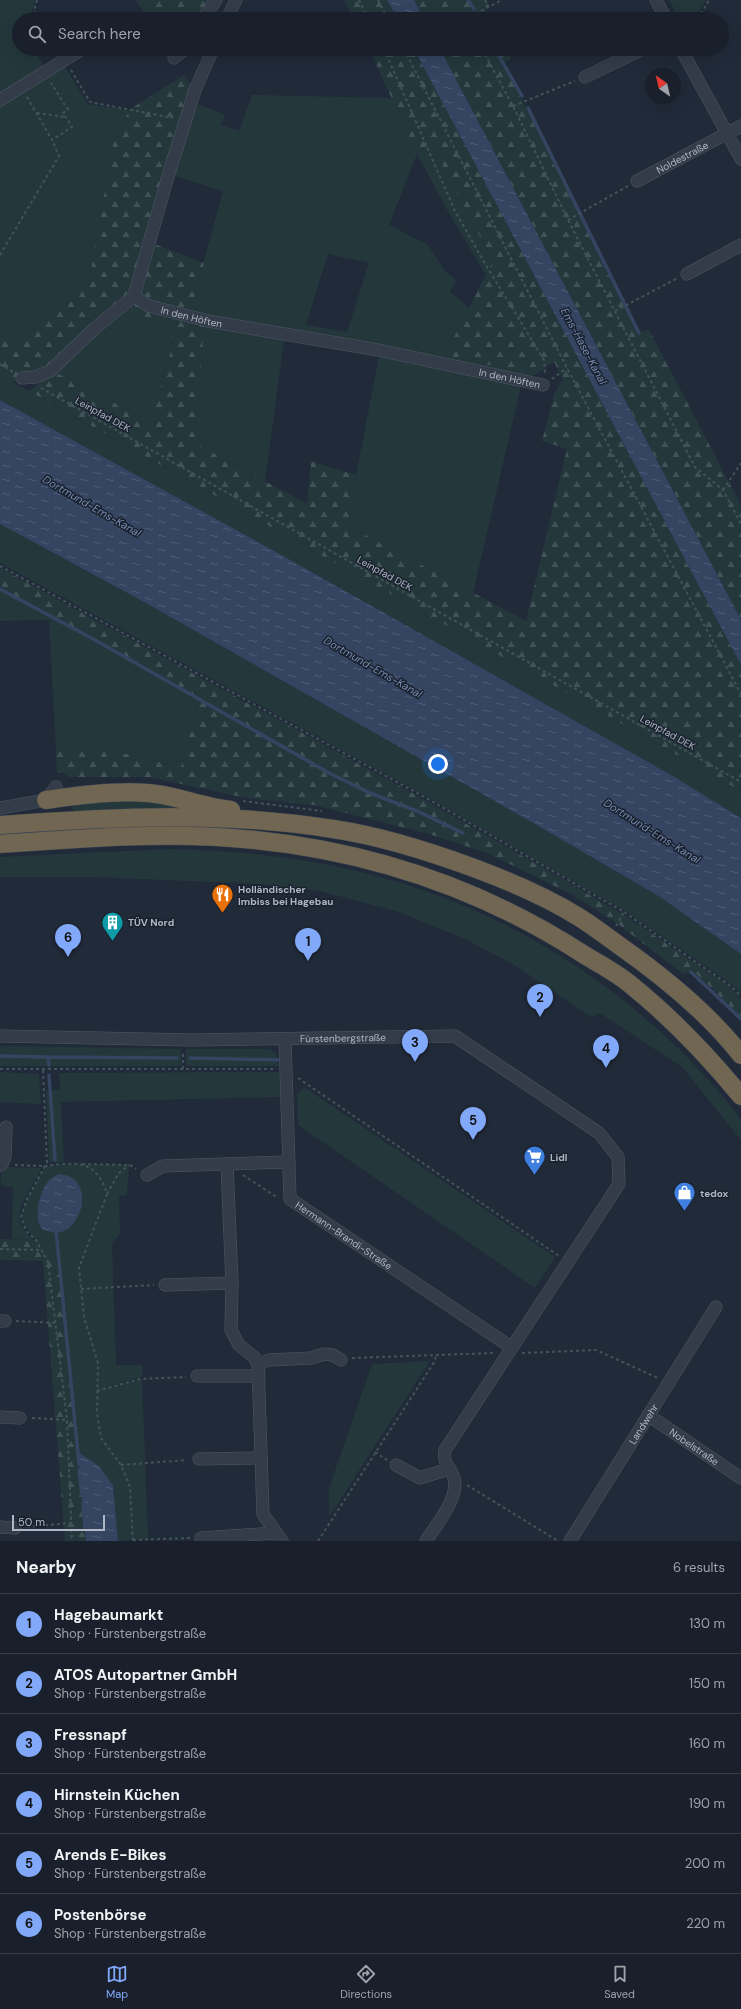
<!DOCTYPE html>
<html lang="en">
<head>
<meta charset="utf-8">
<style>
	:root { --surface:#19202b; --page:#262d37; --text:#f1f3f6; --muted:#9fa3a9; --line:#373e47; --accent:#81a8f9 }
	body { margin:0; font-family:"DM Sans",sans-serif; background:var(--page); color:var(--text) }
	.compass { position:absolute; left:645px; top:68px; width:36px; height:36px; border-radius:50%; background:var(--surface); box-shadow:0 4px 16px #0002; rotate:326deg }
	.scale { position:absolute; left:12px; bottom:10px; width:93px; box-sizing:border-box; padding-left:4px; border:2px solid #afb7c6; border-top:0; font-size:11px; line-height:14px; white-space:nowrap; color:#afb7c6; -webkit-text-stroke:3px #1a212e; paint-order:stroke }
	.you { position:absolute; left:438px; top:764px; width:14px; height:14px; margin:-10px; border:3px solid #fff; border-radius:50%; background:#1a73e8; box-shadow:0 0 0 6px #1a73e833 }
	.badge { display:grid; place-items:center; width:26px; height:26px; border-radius:50%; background:var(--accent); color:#111; font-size:13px; font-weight:700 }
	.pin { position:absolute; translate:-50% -33px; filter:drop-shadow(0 1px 2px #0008) }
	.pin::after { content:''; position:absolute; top:21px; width:14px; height:12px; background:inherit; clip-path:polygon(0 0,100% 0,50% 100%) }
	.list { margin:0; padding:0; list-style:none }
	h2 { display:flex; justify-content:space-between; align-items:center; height:52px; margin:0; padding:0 16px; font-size:17px }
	h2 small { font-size:13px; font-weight:400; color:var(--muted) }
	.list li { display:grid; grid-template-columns:26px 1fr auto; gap:12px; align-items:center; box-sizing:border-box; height:60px; padding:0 16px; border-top:1px solid var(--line) }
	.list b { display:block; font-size:15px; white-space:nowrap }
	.list p { margin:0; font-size:13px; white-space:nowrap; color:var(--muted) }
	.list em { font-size:13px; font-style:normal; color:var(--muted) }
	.icon { flex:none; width:22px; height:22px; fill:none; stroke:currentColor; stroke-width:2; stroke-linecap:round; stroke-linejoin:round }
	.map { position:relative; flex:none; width:741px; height:1541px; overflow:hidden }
	.search { position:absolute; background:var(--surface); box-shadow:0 4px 16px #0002; left:12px; right:12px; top:12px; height:44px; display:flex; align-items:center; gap:10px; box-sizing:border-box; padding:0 14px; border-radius:22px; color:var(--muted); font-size:15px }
	.sheet { height:412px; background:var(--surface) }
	nav { display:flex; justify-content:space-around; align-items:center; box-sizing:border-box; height:56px; border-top:1px solid var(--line); background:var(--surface); font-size:11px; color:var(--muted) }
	nav a { display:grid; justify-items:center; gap:2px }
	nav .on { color:var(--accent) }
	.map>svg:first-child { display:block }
</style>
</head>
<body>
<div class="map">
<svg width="741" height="1541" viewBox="0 0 741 1541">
	<defs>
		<pattern id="forest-firs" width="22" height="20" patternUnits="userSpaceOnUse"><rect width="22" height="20" fill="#24383c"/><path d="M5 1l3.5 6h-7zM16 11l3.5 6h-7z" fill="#415357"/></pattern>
		<pattern id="water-ripples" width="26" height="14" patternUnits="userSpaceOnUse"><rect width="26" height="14" fill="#344461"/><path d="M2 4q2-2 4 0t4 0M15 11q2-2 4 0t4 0" fill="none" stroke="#4f5d76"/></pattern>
	</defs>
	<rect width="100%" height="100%" fill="#212a39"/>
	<path fill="#24383c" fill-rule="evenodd" d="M0,0H35L32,13L36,19H19V49H33L44,66L59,57L88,104L129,110L113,144L88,287L15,345L0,335Z
		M669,0H706L694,19H679Z
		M252,95L392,98L417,153L432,146L493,261L486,275L446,208L417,154L389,225L428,245L445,271L456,280L450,292L469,308L445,355L534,375L529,378L190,312L223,191L174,176L187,132L198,104L225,115L221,125L239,131ZM328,254L369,263L347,332L306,325Z
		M134,302L139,316L173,326L171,350L151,422L55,372L97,332Z
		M204,326L284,340L265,481L195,443Z
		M379,357L521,386L473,593L349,526L356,475Z
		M0,375L741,791V818L673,776L269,548L0,400Z
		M0,524L144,602L528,820L660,897L741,954V994L730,983L625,911L420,793L0,563Z
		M0,589L199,698L181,767L127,754L99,751H56L49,620L0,621Z
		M152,799L182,806V810L73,812L72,801Z
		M170,849C369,853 532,909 678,1048C697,1067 716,1087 733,1109C735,1112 739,1116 741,1120C741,1125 741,1134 741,1140L682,1067L600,1013L591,1017L516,966L463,938L399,912L320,891L259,884L92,877H0V857Z
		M0,1046L181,1049V1066H0Z
		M186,1049H269L276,1053L279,1066H186Z
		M0,1072L39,1074L41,1104L0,1102Z
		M279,1072L280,1097L61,1102L64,1162H49L46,1090H60L59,1073Z
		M304,1087L555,1257L535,1288L298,1125L297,1094Z
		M79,1164L129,1165L127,1195L119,1196L120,1234L112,1243L116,1365H142L143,1376L105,1388L142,1379L148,1539L118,1541L113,1485L99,1466L78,1452L58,1250H42C35,1238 26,1230 21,1217L27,1199L45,1166ZM82,1198C81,1215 71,1234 52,1233Z
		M1,1167L41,1168C40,1174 37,1178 34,1182C20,1206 11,1219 33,1240L12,1239L13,1187L1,1186Z
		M430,1361L329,1517V1488L372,1364Z"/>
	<path fill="url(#forest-firs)" d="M136,0H209L198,19H148Z
		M344,0H387L398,19H354Z
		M414,0H485L489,6L485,8L490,19H424Z
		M369,49H414L741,665V791L29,391L55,372L151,422L171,350L173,326L139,316L130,294L89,325L46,367L13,382L0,375V335L15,345L88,287L113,144L129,110L184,75L192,86L176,128L144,240L204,263L188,321L204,326L195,443L307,504L311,461L356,475L349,526L526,621L567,449L542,441L555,392L563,379L554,362L534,375L445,355L493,261L432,146L417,153Z
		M440,49H506L511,59L503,63L639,332L649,330L741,505V620Z
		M0,568L418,796L623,914L727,985L741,999V1020L715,991L694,972L683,974L618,924L573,895L487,853L429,834L314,805L246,798L149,777H69L62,772L57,773L56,751H99L127,754L181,767L199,699L0,589Z
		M0,1239L36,1240L42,1250H58L86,1541H65L43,1261L0,1260Z"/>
	<path fill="url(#water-ripples)" d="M387,0H414L424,19H398Z
		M414,49H440L741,620V665Z
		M0,400L269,548L673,776L741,818V954L660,897L528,820L144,602L0,524Z
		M60,1174C101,1179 78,1244 48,1231C44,1230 42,1230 40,1226C33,1212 42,1177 60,1174Z
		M78,1452L99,1466L113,1485L118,1541H86Z"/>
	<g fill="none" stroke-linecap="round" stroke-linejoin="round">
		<path stroke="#344461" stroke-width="3.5" d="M468,0L474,9
			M477,16L479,19
			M495,49L522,96
			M528,108L639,333
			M0,589L95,640L329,773L370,793L417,811L463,833
			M691,972L741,1019
			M0,1056L48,1057L49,1065
			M48,1057L177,1058
			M190,1058L284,1060
			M49,1075L55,1160
			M56,1230L79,1464
			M79,1470L82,1496
			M83,1502L85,1528"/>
		<defs>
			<g id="minor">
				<path d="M656,0L666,19"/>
				<path d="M203,19L216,0"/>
				<path d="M227,19L236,0"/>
				<path d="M681,49L741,159"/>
				<path d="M174,58L185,49"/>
				<path d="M585,77L643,49"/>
				<path d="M0,100L79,51"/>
				<path id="s1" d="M637,181L741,126"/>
				<path d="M687,274L741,245"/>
				<path id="s2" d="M134,296L149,306L208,321L378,350L543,385"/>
				<path d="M22,378L36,377L50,371L94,329L134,296L169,173L195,90L213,49"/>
				<path d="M0,808L46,800L56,787"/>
				<path id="s3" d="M0,1036L192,1040L455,1036L599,1133L618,1157L619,1184L445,1450C443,1466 450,1465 454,1478C460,1497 436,1525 426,1541"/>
				<path id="s4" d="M285,1039L290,1199L511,1347"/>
				<path d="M227,1164L232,1283L231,1330L239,1345L255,1358L258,1364L263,1514L282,1541"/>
				<path d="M0,1165L2,1164L5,1157L6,1127"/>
				<path d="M147,1175L163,1166L289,1162"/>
				<path d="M165,1285L232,1283"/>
				<path d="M0,1321H5"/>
				<path d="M258,1364L269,1360L311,1358L324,1354L333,1355L341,1360"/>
				<path d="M197,1376H259"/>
				<path id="s5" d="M648,1415L741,1478"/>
				<path d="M0,1417L20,1418"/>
				<path d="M199,1459L260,1458"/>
				<path d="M396,1465L420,1478L449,1469"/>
				<path d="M0,1527L15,1528"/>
				<path d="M201,1538L276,1533"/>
				<path id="s6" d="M570,1541L716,1307"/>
			</g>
			<path id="highway" d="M46,800C79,795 124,789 156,794C181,797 206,808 231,810
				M0,825C111,817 223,811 333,829C381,836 428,851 474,868C509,881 545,896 577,916C592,925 606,936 620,946C661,975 710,1015 741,1055
				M0,844C85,838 171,831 255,840C373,852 484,890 583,954C599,964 617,973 631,985C672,1018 708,1056 741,1096"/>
		</defs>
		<use href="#minor" stroke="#4f5764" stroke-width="13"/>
		<use href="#highway" stroke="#3f4754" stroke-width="19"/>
		<path stroke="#405458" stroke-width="2" stroke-dasharray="3 3" stroke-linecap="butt" d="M37,0L34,11L39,19
			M359,0L368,19
			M378,0L388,19
			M485,0L489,6
			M465,19L502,0
			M698,19L709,0
			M384,49L455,211L487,267L544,360L545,374
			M404,49L567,368L741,694
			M482,49L513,106L568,220L695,467L723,490L741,524
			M71,70L90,102L173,118
			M27,97L52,140L72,127L63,113L68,110L51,83
			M513,106L575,81
			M37,113L65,117
			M568,220L628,186
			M0,255L59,156L52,140
			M615,311L676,279
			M0,364L13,372
			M552,379L567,368
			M41,388L741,782
			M723,490L741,463
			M0,566L419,794L624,912L729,985L741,996
			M243,801L322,811
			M616,926L624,912
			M0,1069H275
			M183,1069V1052
			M43,1070L47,1163L45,1166C77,1162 96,1159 107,1194L79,1268L84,1317L98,1363L97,1413L101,1438L121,1465L130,1487L133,1541
			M298,1078L559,1256
			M82,1164L130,1165L136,1169
			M15,1165L45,1166L27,1199L21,1217L26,1231L36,1240L48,1262L67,1420L72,1541
			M243,1175L278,1198
			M107,1194L119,1173L129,1165
			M0,1249L42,1250
			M81,1289L154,1285
			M16,1321L56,1323
			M522,1353L596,1350L658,1378
			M352,1358L494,1353
			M97,1391L140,1379L186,1377
			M32,1418L67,1420
			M375,1452L387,1460
			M121,1465L187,1460
			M467,1485L558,1541
			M27,1527L71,1523
			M133,1540L190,1538
			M318,1541L435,1361L436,1354"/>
		<use href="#minor" stroke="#343c4a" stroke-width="12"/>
		<use href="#highway" stroke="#706651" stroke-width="18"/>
	</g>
	<defs>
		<symbol id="restaurant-pin" viewBox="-11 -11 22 30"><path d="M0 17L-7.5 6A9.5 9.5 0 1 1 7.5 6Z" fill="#e8710a" stroke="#1a212e"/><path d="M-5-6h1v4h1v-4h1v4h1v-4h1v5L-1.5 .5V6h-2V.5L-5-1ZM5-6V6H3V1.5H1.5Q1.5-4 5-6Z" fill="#fff"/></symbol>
		<symbol id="building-pin" viewBox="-11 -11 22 30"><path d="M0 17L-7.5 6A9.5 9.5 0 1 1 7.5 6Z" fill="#0f9aa8" stroke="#1a212e"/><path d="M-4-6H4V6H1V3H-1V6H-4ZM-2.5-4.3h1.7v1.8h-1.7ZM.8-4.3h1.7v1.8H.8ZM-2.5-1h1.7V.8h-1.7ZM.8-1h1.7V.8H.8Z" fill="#fff"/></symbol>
		<symbol id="supermarket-pin" viewBox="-11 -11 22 30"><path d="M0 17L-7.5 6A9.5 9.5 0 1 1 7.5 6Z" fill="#3f7fe0" stroke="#1a212e"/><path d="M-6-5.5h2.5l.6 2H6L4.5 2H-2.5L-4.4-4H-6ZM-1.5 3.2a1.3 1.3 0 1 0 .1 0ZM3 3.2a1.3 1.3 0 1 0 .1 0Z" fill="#fff"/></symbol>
		<symbol id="shop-pin" viewBox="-11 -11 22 30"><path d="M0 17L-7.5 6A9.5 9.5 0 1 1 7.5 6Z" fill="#3f7fe0" stroke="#1a212e"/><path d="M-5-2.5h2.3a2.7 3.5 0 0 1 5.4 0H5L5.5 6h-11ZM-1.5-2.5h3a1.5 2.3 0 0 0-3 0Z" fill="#fff"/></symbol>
	</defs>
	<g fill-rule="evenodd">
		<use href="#restaurant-pin" x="210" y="882" width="25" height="34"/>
		<use href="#building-pin" x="100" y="910" width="25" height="34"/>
		<use href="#supermarket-pin" x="522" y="1144" width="25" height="34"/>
		<use href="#shop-pin" x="672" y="1180" width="25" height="34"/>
	</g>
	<g text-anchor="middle" stroke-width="3" stroke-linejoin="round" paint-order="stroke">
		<g font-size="10" fill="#afb7c6" stroke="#1a212e">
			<text dy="4" stroke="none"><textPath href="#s1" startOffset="51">Noldestraße</textPath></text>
			<text dy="4" stroke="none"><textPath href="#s2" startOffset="62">In den Höften</textPath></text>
			<text dy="4" stroke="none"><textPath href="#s2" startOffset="386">In den Höften</textPath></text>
			<text transform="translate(103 414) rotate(29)" y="4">Leinpfad DEK</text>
			<text transform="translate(385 573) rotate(29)" y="4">Leinpfad DEK</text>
			<text transform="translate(668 732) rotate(29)" y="4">Leinpfad DEK</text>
			<text dy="4" stroke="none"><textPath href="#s3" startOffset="343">Fürstenbergstraße</textPath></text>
			<text dy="4" stroke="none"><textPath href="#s4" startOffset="225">Hermann-Brandi-Straße</textPath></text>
			<text dy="4" stroke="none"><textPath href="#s6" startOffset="138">Landwehr</textPath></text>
			<text dy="4" stroke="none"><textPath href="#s5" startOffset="56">Nobelstraße</textPath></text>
		</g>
		<g font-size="10" font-weight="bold" fill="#afb7c6" stroke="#1a212e" text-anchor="start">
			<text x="238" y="893">Holländischer<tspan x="238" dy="12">Imbiss bei Hagebau</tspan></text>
			<text x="128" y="926">TÜV Nord</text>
			<text x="550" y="1161">Lidl</text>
			<text x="700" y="1197">tedox</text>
		</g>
		<g font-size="11" font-style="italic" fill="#768baf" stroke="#1a212e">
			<text transform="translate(584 346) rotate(62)" y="4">Ems-Hase-Kanal</text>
			<text transform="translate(92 506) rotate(30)" y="4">Dortmund-Ems-Kanal</text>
			<text transform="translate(373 667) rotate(30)" y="4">Dortmund-Ems-Kanal</text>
			<text transform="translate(652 831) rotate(32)" y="4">Dortmund-Ems-Kanal</text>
		</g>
	</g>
</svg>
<svg class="compass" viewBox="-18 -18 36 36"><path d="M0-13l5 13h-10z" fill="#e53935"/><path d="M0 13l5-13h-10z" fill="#9fa3a9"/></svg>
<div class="scale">50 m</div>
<div class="you"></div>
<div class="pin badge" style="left:308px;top:961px">1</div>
<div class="pin badge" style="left:540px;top:1017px">2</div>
<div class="pin badge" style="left:415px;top:1062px">3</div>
<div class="pin badge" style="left:606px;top:1068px">4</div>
<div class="pin badge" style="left:473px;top:1140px">5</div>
<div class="pin badge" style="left:68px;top:957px">6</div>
<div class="search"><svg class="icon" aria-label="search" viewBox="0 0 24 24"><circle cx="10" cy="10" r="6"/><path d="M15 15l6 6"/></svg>Search here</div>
</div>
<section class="sheet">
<h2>Nearby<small>6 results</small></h2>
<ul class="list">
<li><span class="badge">1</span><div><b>Hagebaumarkt</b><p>Shop · Fürstenbergstraße</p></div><em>130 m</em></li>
<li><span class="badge">2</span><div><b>ATOS Autopartner GmbH</b><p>Shop · Fürstenbergstraße</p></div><em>150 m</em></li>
<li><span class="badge">3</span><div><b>Fressnapf</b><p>Shop · Fürstenbergstraße</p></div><em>160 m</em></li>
<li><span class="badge">4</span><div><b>Hirnstein Küchen</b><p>Shop · Fürstenbergstraße</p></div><em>190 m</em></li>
<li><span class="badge">5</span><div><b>Arends E-Bikes</b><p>Shop · Fürstenbergstraße</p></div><em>200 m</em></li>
<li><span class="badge">6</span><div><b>Postenbörse</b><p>Shop · Fürstenbergstraße</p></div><em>220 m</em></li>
</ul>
</section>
<nav>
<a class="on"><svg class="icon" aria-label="map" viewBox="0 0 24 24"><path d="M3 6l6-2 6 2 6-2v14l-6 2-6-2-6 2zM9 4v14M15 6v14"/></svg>Map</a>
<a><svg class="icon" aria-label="directions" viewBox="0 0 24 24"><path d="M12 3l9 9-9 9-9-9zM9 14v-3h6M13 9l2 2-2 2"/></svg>Directions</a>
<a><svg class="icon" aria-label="saved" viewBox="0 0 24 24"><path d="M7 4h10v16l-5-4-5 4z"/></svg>Saved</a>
</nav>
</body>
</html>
